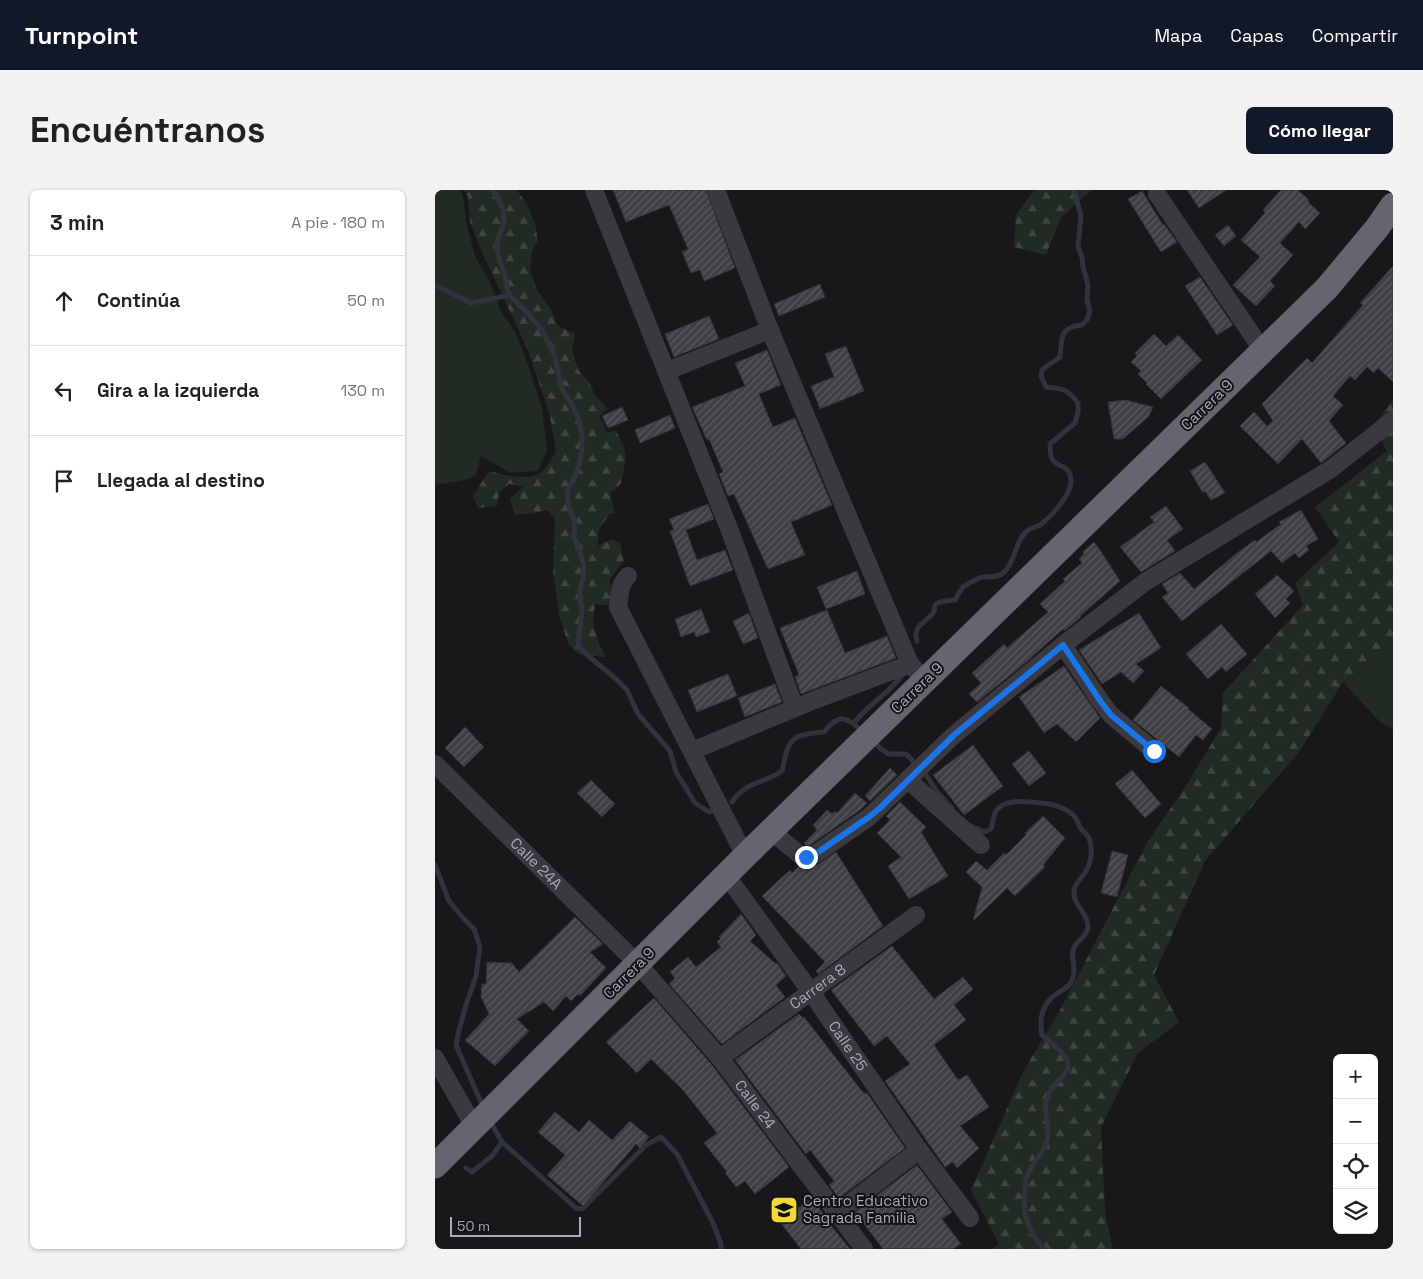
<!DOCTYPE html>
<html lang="es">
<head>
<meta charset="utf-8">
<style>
	:root { --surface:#fff; --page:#f2f2f2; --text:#202124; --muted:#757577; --line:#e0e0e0; --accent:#111827 }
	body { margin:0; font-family:"Space Grotesk",sans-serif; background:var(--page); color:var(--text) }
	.controls { position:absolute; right:15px; bottom:15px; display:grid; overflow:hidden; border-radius:8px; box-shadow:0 1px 4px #0004 }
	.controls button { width:45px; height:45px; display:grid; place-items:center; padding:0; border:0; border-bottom:1px solid var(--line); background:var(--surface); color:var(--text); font:25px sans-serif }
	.scale { position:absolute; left:15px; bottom:12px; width:131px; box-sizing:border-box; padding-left:5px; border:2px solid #aaabb9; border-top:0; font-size:14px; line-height:18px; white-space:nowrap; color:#aaabb9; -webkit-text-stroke:4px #131315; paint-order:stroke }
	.stop { position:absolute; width:15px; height:15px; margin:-11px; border:4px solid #1a73e8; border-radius:50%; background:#fff }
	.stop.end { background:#1a73e8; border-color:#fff; box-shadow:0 1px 5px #0008 }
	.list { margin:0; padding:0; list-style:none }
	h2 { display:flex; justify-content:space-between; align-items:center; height:65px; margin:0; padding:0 20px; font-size:21px }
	h2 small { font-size:16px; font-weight:400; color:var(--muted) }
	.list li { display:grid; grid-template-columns:32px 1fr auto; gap:15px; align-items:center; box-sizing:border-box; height:90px; padding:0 20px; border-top:1px solid var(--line) }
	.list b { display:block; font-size:19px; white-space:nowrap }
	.list em { font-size:16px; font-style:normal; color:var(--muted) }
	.icon { flex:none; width:28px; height:28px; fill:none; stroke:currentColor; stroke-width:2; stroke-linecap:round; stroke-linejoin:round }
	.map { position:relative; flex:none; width:958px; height:1059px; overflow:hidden; border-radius:8px }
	header { display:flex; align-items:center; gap:30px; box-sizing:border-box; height:70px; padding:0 25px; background:var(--accent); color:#fff }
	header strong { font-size:24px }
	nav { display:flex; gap:28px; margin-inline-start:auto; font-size:18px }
	.intro { display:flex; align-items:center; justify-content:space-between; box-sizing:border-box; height:120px; padding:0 30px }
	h1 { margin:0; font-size:35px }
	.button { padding:12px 22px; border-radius:8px; background:var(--accent); color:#fff; font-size:18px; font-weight:700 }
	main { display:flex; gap:30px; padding:0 30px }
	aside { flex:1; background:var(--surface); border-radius:8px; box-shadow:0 1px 4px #0004 }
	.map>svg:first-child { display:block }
</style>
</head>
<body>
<header>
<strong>Turnpoint</strong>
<nav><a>Mapa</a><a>Capas</a><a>Compartir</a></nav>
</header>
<div class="intro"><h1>Encuéntranos</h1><a class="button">Cómo llegar</a></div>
<main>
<aside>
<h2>3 min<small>A pie · 180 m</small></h2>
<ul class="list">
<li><svg class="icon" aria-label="ahead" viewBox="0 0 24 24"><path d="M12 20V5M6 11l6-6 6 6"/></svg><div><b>Continúa</b></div><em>50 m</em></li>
<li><svg class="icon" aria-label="left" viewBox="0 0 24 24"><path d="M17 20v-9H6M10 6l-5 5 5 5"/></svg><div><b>Gira a la izquierda</b></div><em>130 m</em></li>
<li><svg class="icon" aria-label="arrive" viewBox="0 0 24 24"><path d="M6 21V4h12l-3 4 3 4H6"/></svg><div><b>Llegada al destino</b></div></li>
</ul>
</aside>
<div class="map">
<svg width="958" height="1059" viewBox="0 0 958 1059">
	<defs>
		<pattern id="forest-firs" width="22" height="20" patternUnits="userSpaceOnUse" patternTransform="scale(1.25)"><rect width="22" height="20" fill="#222a24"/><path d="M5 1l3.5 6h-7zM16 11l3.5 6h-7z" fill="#3f4642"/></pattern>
		<pattern id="building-hatch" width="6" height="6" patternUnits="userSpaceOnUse" patternTransform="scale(1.25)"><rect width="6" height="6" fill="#3f3f44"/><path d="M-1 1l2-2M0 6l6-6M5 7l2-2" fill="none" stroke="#58585d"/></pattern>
	</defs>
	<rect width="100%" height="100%" fill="#18181a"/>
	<path fill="#222a24" d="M0,0H25L28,5L31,31L40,66L55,92L66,122L81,143L96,183L107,218L112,260L103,281L76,283L46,266L41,284L34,289L0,295Z
		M958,460V539L945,532L908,492Z"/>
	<path fill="url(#forest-firs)" d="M29,0H82L92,14L100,34L103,50L97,62L95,81L101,98L116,120L122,135L140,144L137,160L144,181L154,192L160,205L173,219L164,226L172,242L181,241L188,254L191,269L186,293L175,304L180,324H174L164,340L163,356L176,349L185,353L189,371L174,390L182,408L178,416L160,414L158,434L164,454L171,467L143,464L133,453L124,426L118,381L120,329L113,320L99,323L80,325L75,309L88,297L74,294L64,303L62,316L43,318L38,306L54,281C67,285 96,292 107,281C113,276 117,268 121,262L115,226L93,160L46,60L35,32L33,7Z
		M599,0H656L626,28L611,65L579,57L581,25Z
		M958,210V460L908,492L864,562L770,671L719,785L744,832L703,863L666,937L670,1023L678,1059H558L564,1054L536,1000L589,880L624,822L713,651L749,599L786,538L788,503L868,415L860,393L904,352L880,317L952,261L939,235Z"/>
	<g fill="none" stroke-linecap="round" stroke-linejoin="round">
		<path stroke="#2e333e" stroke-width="5" d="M57,0C65,10 72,22 68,35C66,43 62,48 62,56C62,66 66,73 69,82C71,88 71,95 73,101C76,109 84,114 90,120C96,127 102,134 107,141C113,151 121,165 122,176C124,184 124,190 127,198C130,206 137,213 140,221C152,244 148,280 132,300L134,318L140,332L139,348L144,359L149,376L148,388L145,398V410L147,419L143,456L152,465L181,489L192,500L203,524L235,561L241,582L260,613L274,622L282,620
			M0,95L36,113L75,105
			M482,451C476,430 500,433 500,415L503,413L510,411L520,410C522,406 525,401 528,397C530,395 545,387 548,387C555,386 560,388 567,384C581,373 579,352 592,341C595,338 601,337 605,335C616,327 636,305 636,291C635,273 623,279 617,269C615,265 615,258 615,254L640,233L643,222V213C631,198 629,199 611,197L606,186L607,180C613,174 619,172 625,167C627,149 624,137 647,135L652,130L655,121L652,110L653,95L648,77L647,67L643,56L646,26L639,0
			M419,533C432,515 454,504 467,485
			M438,551L446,559L454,564H471L477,570L482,576
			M490,583L502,602L517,618
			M297,612C314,589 327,595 347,581C354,549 354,545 389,542C404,523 411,526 428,542
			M536,636L549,642L556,639C558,634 558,626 561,621C570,606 601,613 615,614C624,616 637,621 641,629C643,632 644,636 646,639C649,642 652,644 654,648C657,655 657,667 654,674C652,684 641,691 639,700C637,714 652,722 653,735C654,746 641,750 638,760C636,768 642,780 637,790C634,798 627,800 620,805C607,814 604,830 607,845C615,852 635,866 633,877C632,885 616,896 613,905C606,920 616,936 612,951C608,962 598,973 593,984C590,989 590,994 590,999C587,1024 592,1040 609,1059
			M0,675L14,711L28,728L39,739L45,757L41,786L32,812L24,840L21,855L48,917
			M55,931L67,952L141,1018L147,1019L211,955L226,947L242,964L278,1033L286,1054V1059
			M31,978L37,982L57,966L67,952"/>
	</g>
	<path fill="url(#building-hatch)" stroke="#333236" d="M178,0H271L300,78L269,91L265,80L256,83L247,62L253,59L234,15L191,32Z
		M752,0H791L764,18Z
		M846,0H863L874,10L873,12L885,23L870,39L864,32L845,53L858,65L835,91L840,96L821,116L798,95L825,67L806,50L830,23L828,20Z
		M707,1L728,35L729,34L742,52L726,62L693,9Z
		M793,35L801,46L789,56L780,45Z
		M958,76V192L943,178L939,183L932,177L920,190L915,186L898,206L908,215L894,231L911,253L886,273L867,249L843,274L805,236L819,222L832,236L838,231L827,214L872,168L877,173L928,115L925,113Z
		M765,87L798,135L782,145L750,96Z
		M385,94L390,107L344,126L339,114Z
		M274,126L284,149L239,167L230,144Z
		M719,144L731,156L743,145L767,170L726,209L711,194L712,193L703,184L706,181L696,172L702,166L700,163Z
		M411,156L429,201L385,219L376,196L399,187L390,164Z
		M332,160L346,195L324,204L338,237L360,228L397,315L356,332L370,365L333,379L299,304L293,306L284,284L288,282L274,249L272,250L257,217L310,196L300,173Z
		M691,210L718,217L714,226L688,249H679L673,212Z
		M187,217L193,230L173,238L167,226Z
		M235,225L240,238L205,253L200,240Z
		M770,272L790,303L776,310L770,301L768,303L755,281Z
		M273,314L279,329L251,340L262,370L290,360L298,380L255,396L235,341L239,340L234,329Z
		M731,316L748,339L732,350L740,361L706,382L685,357L719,332L715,327Z
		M866,320L883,349L871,356L874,360L864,368L860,363L847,373L836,361L747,431L727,407L733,403L727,394L745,383L759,399L802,363L820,350L821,352L846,334L844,332Z
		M659,352L665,360L685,391L645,426L646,427L629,441L628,439L589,474L542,512L534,504L546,493L537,483L569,454L572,458L613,422L605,414L630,391L628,389L647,373L644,369L649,364L648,362Z
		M422,381L430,404L391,419L382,397Z
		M842,385L859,401L851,409L855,413L840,428L820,404Z
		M266,419L275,442L261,447L259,442L246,447L240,429Z
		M392,420L410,463L452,446L461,468L366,504L360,487L364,485L345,438Z
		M314,423L323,448L308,454L298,431Z
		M704,423L726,458L701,474L709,481L698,493L686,482L667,494L644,460Z
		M786,434L812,464L791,482L787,477L773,489L751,464Z
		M629,476L665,528L641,552L622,534L609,543L584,507Z
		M293,484L302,506L262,522L253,500Z
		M340,494L347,512L310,527L303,508Z
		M726,496L754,518L753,519L777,539L768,550L761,545L744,567L698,530Z
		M30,537L49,557L29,577L10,558Z
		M538,555L568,596L529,625L498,585Z
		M594,561L611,583L594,596L577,574Z
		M455,578L462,585L435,611L430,606Z
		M697,580L726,614L710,628L680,594Z
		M156,590L180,614L167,627L142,603Z
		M420,603L432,613L425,620L375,655L371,656L369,653L382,640L378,635L392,620L397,624L400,621L402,623Z
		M465,612L491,637L486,642L513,686L474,709L453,676L466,667L442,643L455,630L451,626Z
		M608,626L630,648L608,675L610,677L580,706L572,698L538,731L547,697L531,682L541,671L552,680L569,663L571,665L591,645L590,643Z
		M677,661L693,665L682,707L666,703Z
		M401,662L448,736L383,784L381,781L390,772L327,706L355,680L357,683L364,676L373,677L382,675Z
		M306,724L321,745L315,751L341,774L342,773L351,786L341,795L350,807L287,854L234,794L240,788L235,782L253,767L261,777L286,757L282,752L286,748L284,747Z
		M140,727L168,754L155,762L171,778L145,806L143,804L136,811L131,806L118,821L109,812L82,829L94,841L60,876L30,850L54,824L46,807L47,794H51L52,772L77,773L84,782Z
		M457,756L499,809L528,787L538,799L519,815L531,830L499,855L523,890L532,885L554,917L525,936L544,958L522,978L518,972L510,977L450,891L475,874L452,846L439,856L396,800Z
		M219,808L277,875L354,977L320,1004L310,991L301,997L290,983L292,982L269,953L282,943L248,900L216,869L202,883L171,852Z
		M364,824L368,828L369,827L426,900L430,904L432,903L470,958L404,1008L394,995L399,991L375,960L371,964L300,870Z
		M120,922L144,942L154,930L177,950L195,931L214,947L205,958L201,954L148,1016L112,985L130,965L103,942Z
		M482,975L517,1022L507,1029L526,1054L518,1059H448L420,1022Z
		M376,1008L395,1032L394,1033L415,1059H366L345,1032Z"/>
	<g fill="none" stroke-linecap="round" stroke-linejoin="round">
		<g stroke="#39393f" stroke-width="18">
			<path d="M159,0L295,341L360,518"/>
			<path d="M281,0L335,140L475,474L490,490"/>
			<path d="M722,4L828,161"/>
			<path d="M232,181L335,140"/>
			<path d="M193,386C184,394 185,406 183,417L310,666"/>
			<path d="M628,455L666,512L676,525L719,561"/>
			<path d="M257,561L377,511L475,474"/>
			<path id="s1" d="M0,574L203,774L285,868L429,1059"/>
			<path d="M473,590L546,655"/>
			<path d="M336,641L365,665L371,667L379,665L434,627L519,545L628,455L710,392L896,279L958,230"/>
			<path id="s2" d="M291,685L376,802L484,960L535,1028"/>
			<path d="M0,868L40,938"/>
			<path id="s3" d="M285,868L481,725"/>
			<path d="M402,1023L484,960"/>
		</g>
		<path stroke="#656570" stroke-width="25" d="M0,976L310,666L892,98L942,38L958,15"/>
	</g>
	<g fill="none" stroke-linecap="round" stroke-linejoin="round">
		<path stroke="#1a73e8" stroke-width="6" d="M371,667L379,665L434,627L445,618L519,545L628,455L666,512L676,525L719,561"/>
	</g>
	<defs>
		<symbol id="school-square" viewBox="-11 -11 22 22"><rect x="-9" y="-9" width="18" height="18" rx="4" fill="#f0d939" stroke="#131315"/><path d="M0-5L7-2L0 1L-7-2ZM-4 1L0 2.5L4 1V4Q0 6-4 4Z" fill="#111"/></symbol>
	</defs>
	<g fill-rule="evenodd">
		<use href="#school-square" x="333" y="1004" width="32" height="32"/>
	</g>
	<g text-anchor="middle" stroke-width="4" stroke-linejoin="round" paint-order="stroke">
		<g font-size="15" fill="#aaabb9" stroke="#131315">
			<text transform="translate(772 215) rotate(-44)" y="5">Carrera 9</text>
			<text transform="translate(482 498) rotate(-44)" y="5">Carrera 9</text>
			<text dy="5" stroke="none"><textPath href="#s1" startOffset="142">Calle 24A</textPath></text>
			<text transform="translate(194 783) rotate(-45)" y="5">Carrera 9</text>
			<text dy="5" stroke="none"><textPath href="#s3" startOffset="121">Carrera 8</textPath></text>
			<text dy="5" stroke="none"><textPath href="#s2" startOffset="210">Calle 25</textPath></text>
			<text dy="5" stroke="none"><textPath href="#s1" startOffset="468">Calle 24</textPath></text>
		</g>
		<g font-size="15" fill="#aaabb9" stroke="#131315" text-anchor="start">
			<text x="368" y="1016">Centro Educativo<tspan x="368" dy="17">Sagrada Familia</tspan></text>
		</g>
	</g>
</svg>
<div class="controls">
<button>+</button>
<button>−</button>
<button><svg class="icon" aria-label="locate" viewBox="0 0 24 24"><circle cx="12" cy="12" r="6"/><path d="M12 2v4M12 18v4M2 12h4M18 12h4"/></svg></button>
<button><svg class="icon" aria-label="layers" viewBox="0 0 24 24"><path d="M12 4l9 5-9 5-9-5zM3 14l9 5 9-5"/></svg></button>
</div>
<div class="scale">50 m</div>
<div class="stop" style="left:719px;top:561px"></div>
<div class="stop end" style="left:371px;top:667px"></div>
</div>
</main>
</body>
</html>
